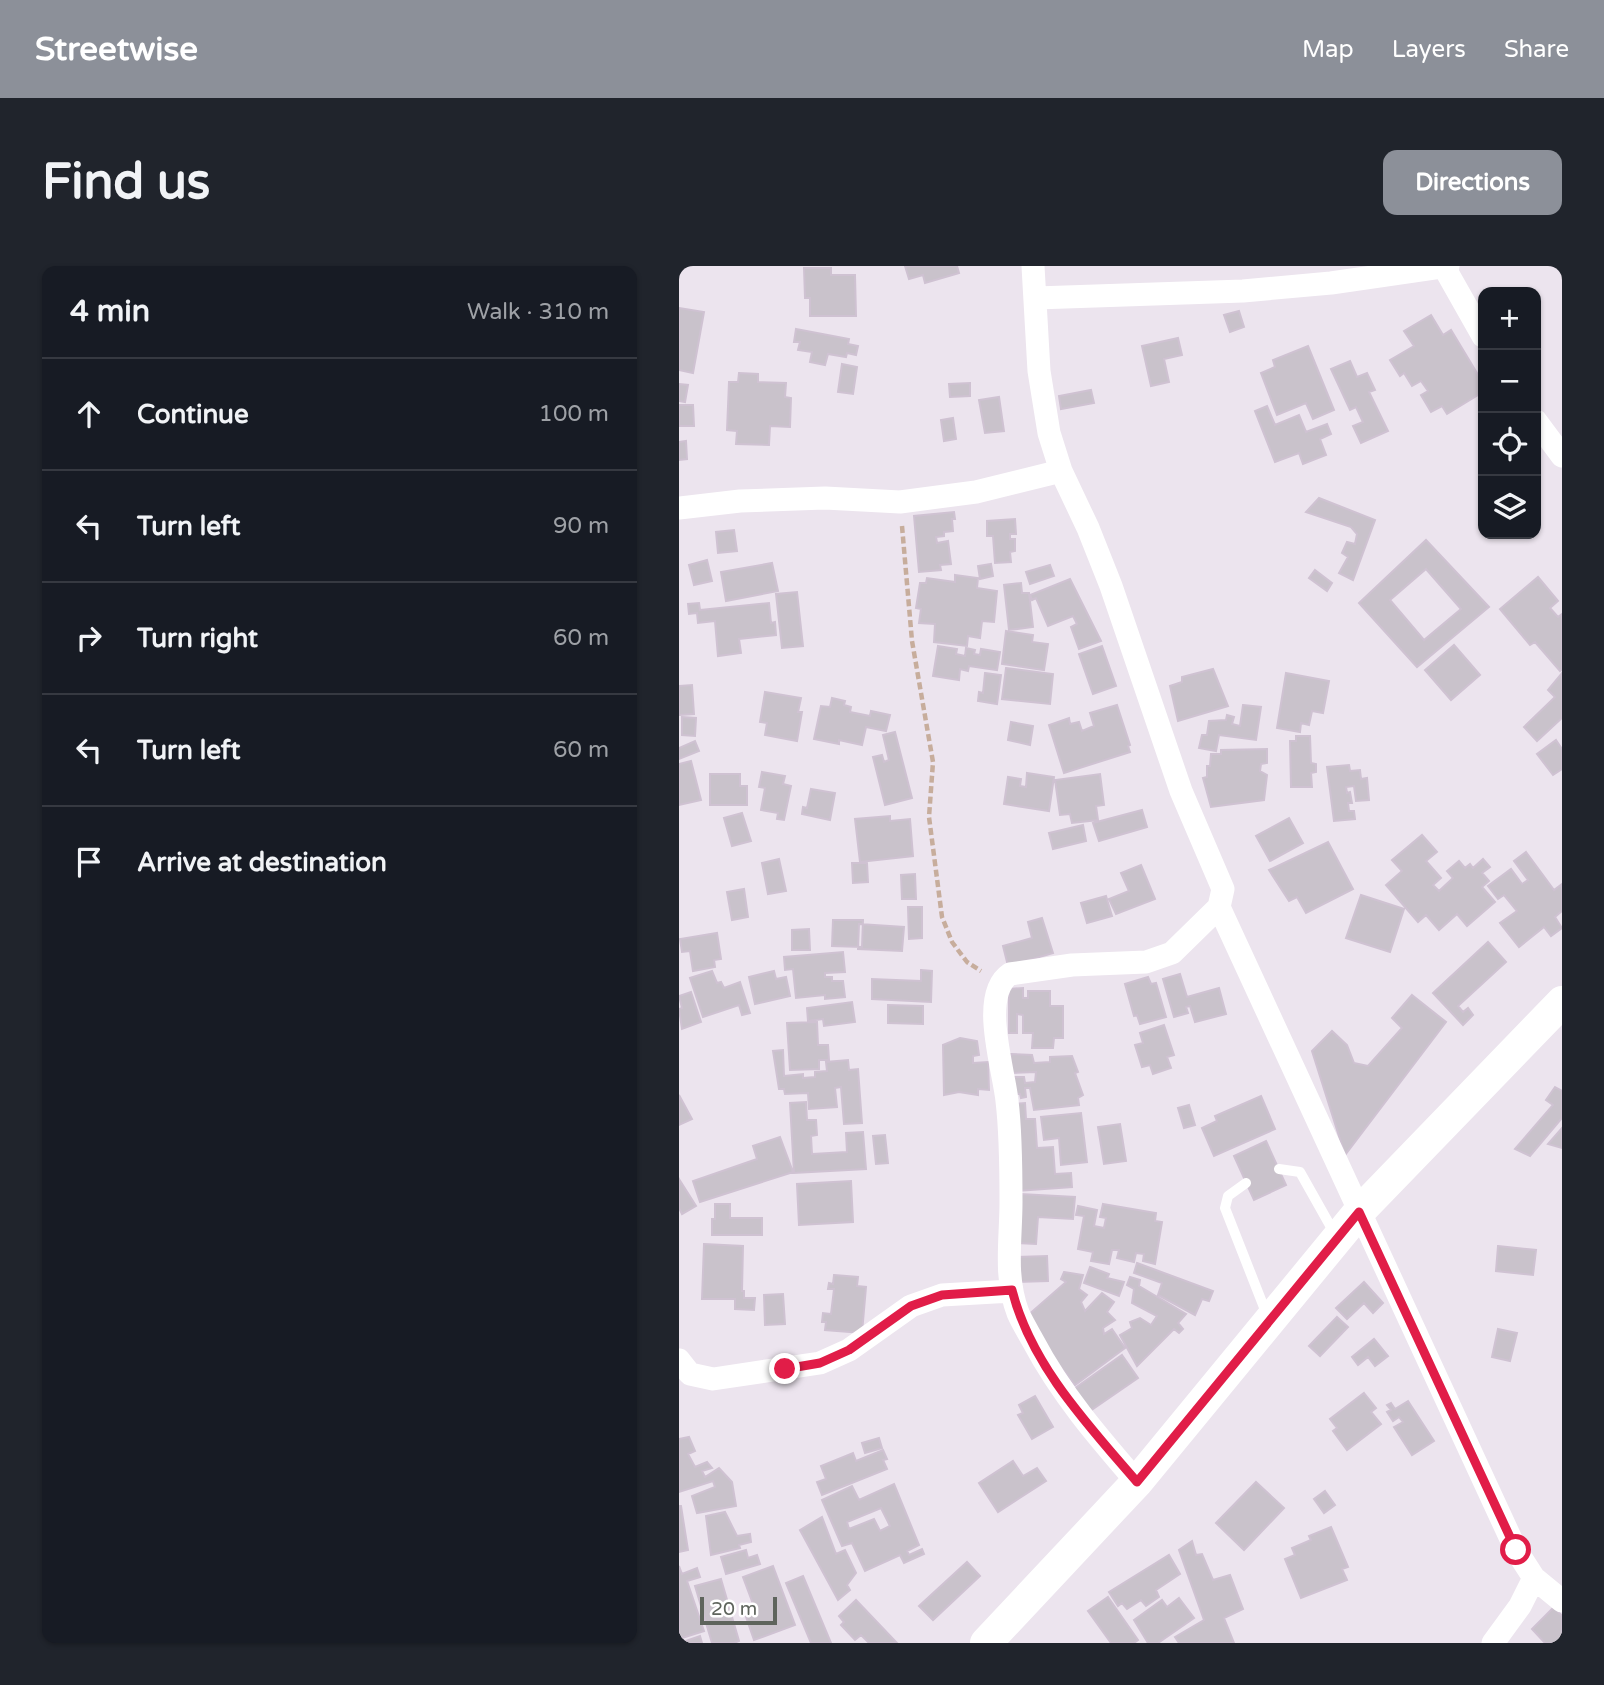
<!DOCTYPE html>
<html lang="en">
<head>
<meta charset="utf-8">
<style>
	:root { --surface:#171b24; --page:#20242c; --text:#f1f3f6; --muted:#9ea1a6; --line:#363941; --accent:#8c9099 }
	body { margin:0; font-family:"Varela Round",sans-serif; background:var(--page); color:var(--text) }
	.controls { position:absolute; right:21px; top:21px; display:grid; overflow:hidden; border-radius:14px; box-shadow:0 2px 5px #0004 }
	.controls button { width:63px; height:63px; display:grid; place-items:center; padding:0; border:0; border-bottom:2px solid var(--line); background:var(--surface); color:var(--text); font:35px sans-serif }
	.scale { position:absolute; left:21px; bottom:18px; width:77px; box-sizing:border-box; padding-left:7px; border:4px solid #5e645c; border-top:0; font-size:19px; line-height:24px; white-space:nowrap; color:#5e645c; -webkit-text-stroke:5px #fff; paint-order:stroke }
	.stop { position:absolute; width:21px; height:21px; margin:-16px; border:5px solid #e11d48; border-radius:50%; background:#fff }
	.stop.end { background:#e11d48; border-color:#fff; box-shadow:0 2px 7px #0008 }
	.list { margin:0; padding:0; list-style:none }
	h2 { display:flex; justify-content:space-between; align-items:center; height:91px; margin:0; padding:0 28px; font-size:30px }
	h2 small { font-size:23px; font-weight:400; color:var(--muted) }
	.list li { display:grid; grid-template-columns:46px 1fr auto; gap:21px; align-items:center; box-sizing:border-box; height:112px; padding:0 28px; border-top:2px solid var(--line) }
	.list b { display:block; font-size:26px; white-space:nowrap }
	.list em { font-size:23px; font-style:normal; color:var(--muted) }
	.icon { flex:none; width:38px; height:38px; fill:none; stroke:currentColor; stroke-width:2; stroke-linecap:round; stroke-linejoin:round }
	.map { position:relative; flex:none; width:883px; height:1377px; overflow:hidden; border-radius:14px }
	header { display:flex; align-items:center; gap:42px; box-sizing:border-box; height:98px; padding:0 35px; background:var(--accent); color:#fff }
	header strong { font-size:33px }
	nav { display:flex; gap:38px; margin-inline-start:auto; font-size:24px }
	.intro { display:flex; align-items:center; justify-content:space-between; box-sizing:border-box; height:168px; padding:0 42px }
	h1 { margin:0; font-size:49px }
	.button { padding:18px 32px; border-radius:14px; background:var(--accent); color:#fff; font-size:24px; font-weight:700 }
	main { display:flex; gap:42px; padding:0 42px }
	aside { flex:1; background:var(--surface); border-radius:14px; box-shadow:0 2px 5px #0004 }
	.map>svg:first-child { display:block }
</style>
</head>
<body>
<header>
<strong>Streetwise</strong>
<nav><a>Map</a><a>Layers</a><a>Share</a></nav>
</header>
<div class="intro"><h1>Find us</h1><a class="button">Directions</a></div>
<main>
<aside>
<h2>4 min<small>Walk · 310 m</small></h2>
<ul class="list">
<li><svg class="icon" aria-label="ahead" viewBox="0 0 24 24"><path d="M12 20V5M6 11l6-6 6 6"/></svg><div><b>Continue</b></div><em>100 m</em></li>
<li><svg class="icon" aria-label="left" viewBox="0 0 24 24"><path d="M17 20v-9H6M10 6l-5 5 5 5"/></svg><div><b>Turn left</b></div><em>90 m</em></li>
<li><svg class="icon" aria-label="right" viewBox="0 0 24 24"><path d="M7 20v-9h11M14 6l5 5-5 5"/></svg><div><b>Turn right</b></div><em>60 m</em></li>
<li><svg class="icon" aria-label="left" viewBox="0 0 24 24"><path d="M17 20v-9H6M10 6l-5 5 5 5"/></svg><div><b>Turn left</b></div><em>60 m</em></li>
<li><svg class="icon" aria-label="arrive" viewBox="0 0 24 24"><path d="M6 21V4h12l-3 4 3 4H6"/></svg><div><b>Arrive at destination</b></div></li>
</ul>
</aside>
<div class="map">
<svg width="883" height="1377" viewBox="0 0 883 1377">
	<rect width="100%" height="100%" fill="#ece4ee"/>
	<path fill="#c9c2cb" stroke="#cfc2d2" stroke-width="2" fill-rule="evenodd" d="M226,0H278L280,7L246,17L244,9L230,13Z
		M125,2H152V9H176L177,50H131V32H126Z
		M0,42L25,46L14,107L0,104Z
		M560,45L565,61L551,66L545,49Z
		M752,49L764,69L772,64L804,117V126L768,148L763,140L752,146L742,129L749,125L742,115L733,120L725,107L721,110L711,94L735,80L725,65Z
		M117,63L170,73L169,78L179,80L177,89L168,87L167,91L149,88L146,99L131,96L133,86L119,84L121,76H115Z
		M499,72L503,89L485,93L490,116L472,120L463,80Z
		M629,80L655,144L634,153L627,137L598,149L582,107L596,101L594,94Z
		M671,95L678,111L688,107L696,124L690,126L709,165L682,177L674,160L684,156L677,141L671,144L652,103Z
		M163,98L178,101L174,128L159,126Z
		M60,107L79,108V116L107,117L106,131L112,132L111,161L91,160L90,179L57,178L58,165L48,164L50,116H59Z
		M291,117V130L271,131L270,118Z
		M0,118L9,119L6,136L0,135Z
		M412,124L415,137L382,143L380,130Z
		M320,131L325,165L306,167L300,134Z
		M0,139H14L15,160H0Z
		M588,140L596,159L620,149L627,166L648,158L652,168L641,173L647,189L624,198L620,187L596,196L576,145Z
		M274,152L277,173L265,175L262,154Z
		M7,175L8,193L0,194V176Z
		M640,232L696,254L674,314L660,307L669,291L663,287L668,276L676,278L678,268L672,261L627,246Z
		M275,246L276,253H273L274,265L265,266V270L257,271L258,277L269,275L272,298L261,299L262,304L240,306L235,250Z
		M336,253L337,268H331V273H336V285L331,286L332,296L316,297L314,270H308V255Z
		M55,264L58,285L39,287L37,266Z
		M747,274L810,341L738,401L680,337ZM747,303L782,343L745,374L711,334Z
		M28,294L33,315L15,319L10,299Z
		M93,297L99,325L47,335L42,306Z
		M312,298L314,310L301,313L299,300Z
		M371,299L375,310L351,318L347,306Z
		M636,304L653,317L648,325L630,312Z
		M276,309L299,312L298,322L318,325L315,356L303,355L301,372L289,370L288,380L255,376L256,358L240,357L242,343L237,342L241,317H247L248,312L276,316Z
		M859,311L879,335L871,342L879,351L883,348V403L881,405L856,376L851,379L821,343Z
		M391,313L422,375L400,383L392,361L398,358L394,350L369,360L357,332L353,334L351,329Z
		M342,317L343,327H350L354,361L330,364L325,319Z
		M118,326L124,380L103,382L97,328Z
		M20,337L21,344L90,337L92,357L96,356L97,369L60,373L62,387L39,390L36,355L19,357L18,347L10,348L9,338Z
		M327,365L354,369L353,376L369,378L365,404L323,398Z
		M775,379L801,409L772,434L746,404Z
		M259,380L278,383L277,388L286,390L287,382L296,384L295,388L301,389L302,383L321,386L318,404L290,400L289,405L281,403L280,414L254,410Z
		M423,380L437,420L414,428L400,388Z
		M327,402L374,408L371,438L323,433Z
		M534,403L549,440L499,455L491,420L503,416V411Z
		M306,407L322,409L318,438L299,435L300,426L304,427Z
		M607,407L650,415L644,447L633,445L630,459L622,457L621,466L598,462Z
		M883,407V452L858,475L845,461L876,431L869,424Z
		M13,419L15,448L0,449V420Z
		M86,426L122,432L119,446H123L118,475L86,469L88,457L81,456Z
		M153,432L166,435L165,439L172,441L171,446L191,450L192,445L211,449L207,465L187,461L183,479L160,474V478L135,473L142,440L151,441Z
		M438,439L451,479L449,480L451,486L385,507L370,459L390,452L391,458L400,456L403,465L415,460L411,447Z
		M564,439L582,441L577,474L540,469L537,485L520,482L523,469H528L530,455L547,454L548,449L555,451L553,458L561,460Z
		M3,451L17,452L16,470L3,469Z
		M332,456L354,460L351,479L329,474Z
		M216,466L233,532L206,539L194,491L203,489L205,496L210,494L204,469Z
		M617,470H631L632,497L637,498V506L632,507L633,521H612L611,475H617Z
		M877,474L883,483V503L874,509L858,488Z
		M16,475L20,485L0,493V482Z
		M588,483V497L582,498L581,505L588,509L585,534L532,541L524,512L528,511V500H531L532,488H542V484Z
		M12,495L22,534L0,539V498Z
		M670,499L671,505L681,504L682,513L688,512L690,534L677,535L675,520L667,521L668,527L671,526L673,537H669L670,545H675L676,553L655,555L648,501Z
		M83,506L106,510L104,518L112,520L105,554L98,553L99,547L82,544L86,522L80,521Z
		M348,507L375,511L370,545L325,538L329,511L342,513L341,520L347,521Z
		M31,508H61V520H68V539H31Z
		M421,508L425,539L417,540L419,554L393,557L391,548L381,549L376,514Z
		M132,523L156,527L151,554L123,548L124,541L128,542Z
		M463,544L468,561L420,575L414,557Z
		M63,547L72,575L53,580L45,552Z
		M211,550V555L231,553L234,590L181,596L176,553Z
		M610,552L624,577L591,595L577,570Z
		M404,559L407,575L374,583L370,567Z
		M743,569L758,586L747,595L762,612L754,619L760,625L774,612L768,605L780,595L786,602L791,598L794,602L804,593L811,601L803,607L810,615L803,621L816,636L788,660L778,648L760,664L747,649L739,656L707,619L723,605L713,594Z
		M649,576L674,623L627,647L618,631L610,635L590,604Z
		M847,586L875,624L883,618V645L876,651L883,662L872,670L865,661L840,681L821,657L838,645L825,629L819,633L809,620L832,603L843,618L849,614L835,595Z
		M100,593L107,625L89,628L83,597Z
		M173,597H188L189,616L174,617Z
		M462,599L476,633L437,648L430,633L450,625L442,607Z
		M236,608L237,633H223L222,609Z
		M65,623L69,651L53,654L48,626Z
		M682,629L725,643L711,686L667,672Z
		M427,630L433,650L408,657L402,637Z
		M229,641H243V672L230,673Z
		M363,652L374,687L329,700L324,680L353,672L349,656Z
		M154,654H184L183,681L153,680Z
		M180,658L225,661L223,685L179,683Z
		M130,663L131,684H113V664Z
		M38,667L42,693L35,694L36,701L14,705L11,685L3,686L1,673Z
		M809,676L827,696L779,740L784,746L789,742L794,749L784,759L754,727Z
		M164,686L166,706L146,707V711H153V715H164L166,731L146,733V729L117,732L114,703L106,704L105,691Z
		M242,704L253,705L252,736L193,733V713L242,715Z
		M33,705L38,717L42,716L45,722L61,716L71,747L63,749L60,739L24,751L11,712Z
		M95,705L97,713L107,711L111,730L76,738L70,711Z
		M501,708L508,731L540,722L547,748L516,756L511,740L507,741L509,747L495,751L484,713Z
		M469,711L472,718L477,717L487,751L461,758L458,749L455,750L446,718Z
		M344,722V732H349V725H371V740H384V772H375L374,782H353L354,767H344V749L338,748V767H330V723Z
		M12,726L22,756L3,763L0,743L3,742L0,730Z
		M733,729L767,756L666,889L633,785L653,765L668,779L675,797L689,800L723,762L713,752Z
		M173,736L176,756L145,760L144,753L129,755L128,742Z
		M209,739L244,740V758L209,757Z
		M138,756L139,779H149L150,794H140V803L111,804L108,757Z
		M485,759L495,789L488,791L492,802L474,808L471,799L463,801L456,779L464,777L461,767Z
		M281,772L298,775L300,789L294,790V797L309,796L310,824L299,823V829L280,826L265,829L264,779Z
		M104,784L105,810L124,808V812L136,811V806L148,805L147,796L169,794L170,804L179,803L183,857L165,858L162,821L156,822L158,841L130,843L129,827L106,828L105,823H100L94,785Z
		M332,788L353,789L355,797L371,796V791L393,790L399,806L396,807L404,829L399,832L400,839L355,844L351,822H346L347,831L342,832L341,828H335L333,811H345L346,817L356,816L357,806L331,807Z
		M876,821L883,825V852L851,890L836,883L874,839L867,834Z
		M0,829L13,853L0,859Z
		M582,830L596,863L535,890L523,862L538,855L536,850Z
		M127,836L128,854H137L138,869L132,870L133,888L168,886L167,867L184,866L187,903L115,907L111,837Z
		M346,837L347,853H356L358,882L374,881L376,908L392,907L393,921L337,925L335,838Z
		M510,839L516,859L505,862L499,842Z
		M402,847L408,896L382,899L380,872L365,874L362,851Z
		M441,858L447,895L425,898L419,861Z
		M883,862V882L869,878Z
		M206,869L209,897L197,898L194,870Z
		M101,871L114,906L21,936L14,915L78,893L74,880Z
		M587,875L607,919L575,934L555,890Z
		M0,913L17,940L3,948L0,942Z
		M172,915L174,956L120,959L118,918Z
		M341,928L396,931L394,953L359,951L357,978L338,977Z
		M36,938H51V952H83V969H33V953H36Z
		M424,938L477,947L476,955L483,956L476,998L464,995L465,988L457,987L455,996L438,992L440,984H433L430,998L412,995L414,986L399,983L405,950L397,949L399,940L418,944L415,960L425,962L427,952L421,951Z
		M25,978L64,980L63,1025H65V1032H76L75,1044L56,1043V1033H23Z
		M819,980L857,984L854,1009L817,1005Z
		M368,990L369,1015L335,1016L334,991Z
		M458,997L534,1025L530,1035L523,1033L516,1049L479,1029L483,1017L455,1007Z
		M411,1001L430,1008L428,1012L445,1016L440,1030L405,1017Z
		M385,1006L404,1009L400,1023L408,1029L402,1036L406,1045L423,1027L435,1036L428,1046L436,1054L424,1062L425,1068L433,1063L446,1082L396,1119L351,1062L348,1050L387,1016L382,1013Z
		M155,1009L179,1011L178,1020L187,1021L183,1067L146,1064L147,1056H143L144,1047L152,1048L155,1023H149L150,1017L154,1018Z
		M451,1011L461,1014L460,1020L507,1048L499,1057L504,1063L500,1067L495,1063L458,1100L441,1069L453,1062L451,1056L461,1052L472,1059L478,1050L453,1037L455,1023L448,1019Z
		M685,1016L704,1037L694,1047L685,1037L668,1053L657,1042Z
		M104,1028L106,1058L86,1059L85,1029Z
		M658,1051L669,1061L641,1090L630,1080Z
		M819,1063L838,1067L831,1095L813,1091Z
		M695,1073L709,1090L696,1100L689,1091L679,1099L673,1091Z
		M443,1089L459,1112L408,1147L392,1125Z
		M685,1127L697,1142L692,1146L702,1158L668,1184L654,1165L658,1162L651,1153Z
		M356,1130L374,1161L353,1173L339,1149L344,1147L340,1139Z
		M729,1135L755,1175L733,1189L715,1161L724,1156L720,1151L714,1155L708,1146L712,1144L708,1139L712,1137L716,1143Z
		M10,1171L16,1185L9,1188L16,1201L28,1196L33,1202L23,1205L26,1211L40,1202L53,1216L57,1240L18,1247L13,1230L36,1221L34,1215L0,1226V1173Z
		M200,1172L203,1182L186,1187L183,1177Z
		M204,1184L208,1193L204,1194L208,1203L143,1229L138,1216L147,1213L142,1200L174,1187L177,1195Z
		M334,1195L344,1210L358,1202L367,1215L319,1246L300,1217Z
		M577,1216L605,1242L565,1284L537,1257Z
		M215,1218L240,1279L228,1285L230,1289L243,1283L245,1288L225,1297L221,1289L186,1305L173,1277L163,1280L143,1234L173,1220L180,1234ZM202,1242L211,1260L201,1265L195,1253L170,1263L168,1256Z
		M646,1225L656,1239L645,1247L635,1233Z
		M0,1240H2L9,1284L0,1286Z
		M46,1246L58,1270L71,1268L72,1276L60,1279L61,1282L32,1289L27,1250Z
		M143,1251L157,1288L166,1284L177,1307L168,1319L171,1324L159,1334L121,1264Z
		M652,1261L669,1301L663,1303L668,1314L622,1332L606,1293L616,1289L613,1282L632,1274L630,1270Z
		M513,1275L517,1289L523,1288L534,1314L551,1309L564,1343L545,1352L555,1377H500L496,1371L525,1354L500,1284Z
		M67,1284L69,1292L78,1289L81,1298L47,1308L42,1291Z
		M490,1289L501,1308L477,1324L480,1331L467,1340L462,1334L448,1343L443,1337L439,1340L430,1326Z
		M288,1296L301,1310L254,1354L240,1340Z
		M0,1300L3,1308L18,1302L21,1311L8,1315L25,1365L0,1373Z
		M94,1300L116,1359L75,1374L64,1342L74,1338L64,1311Z
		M124,1310L152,1377H132L107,1317Z
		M42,1313L60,1375L55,1377H33L16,1320Z
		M429,1331L459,1374L455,1377H432L409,1345Z
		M500,1332L515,1352L479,1377H469L455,1354L483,1334L488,1341Z
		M177,1334L218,1377H190L182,1369L176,1374L162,1359L165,1356L160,1350Z
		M875,1341L883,1350V1377H866L853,1363Z
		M21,1370L23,1377H1Z"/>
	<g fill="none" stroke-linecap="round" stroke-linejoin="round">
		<path stroke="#c7ad9c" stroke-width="4.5" stroke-dasharray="7 3.5" stroke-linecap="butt" d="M223,260L233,375L254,496L250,551L263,651L273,676L288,696L302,705"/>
		<path stroke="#fff" stroke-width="10" d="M600,903L621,906L657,970
			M567,917L549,930L546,942L588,1049"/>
		<path stroke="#fff" stroke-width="23" d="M354,0L360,105L370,167L382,205L409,262L432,320L502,525L544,623L540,641L493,687L467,696L393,699L331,708C300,729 325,803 328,835C332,868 332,902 332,936C332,974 325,1010 339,1047C343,1056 349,1066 354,1075C382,1128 419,1171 458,1216
			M765,1L804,70
			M357,32L564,25L652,17L769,0
			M857,155L883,190
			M0,242L61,235L146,232L221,236L297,226L382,205
			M540,641L837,1284L855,1312L883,1335
			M0,1094L11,1108L34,1113L141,1097L170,1084L232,1040L263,1029L333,1025
			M814,1377L841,1340L855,1312"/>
		<path stroke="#fff" stroke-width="32" d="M307,1377L458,1216L680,946L883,736"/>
	</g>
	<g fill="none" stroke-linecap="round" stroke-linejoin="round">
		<path stroke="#e11d48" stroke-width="9" d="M106,1103L141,1097L170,1084L232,1040L263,1029L333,1024C352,1099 409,1159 458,1216L680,946L837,1284"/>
	</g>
</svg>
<div class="controls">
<button>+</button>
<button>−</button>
<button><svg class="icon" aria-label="locate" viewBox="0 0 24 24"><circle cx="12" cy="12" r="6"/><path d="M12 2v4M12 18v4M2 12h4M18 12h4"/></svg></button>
<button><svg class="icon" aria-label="layers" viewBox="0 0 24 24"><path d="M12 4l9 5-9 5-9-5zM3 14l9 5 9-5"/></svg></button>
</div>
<div class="scale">20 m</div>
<div class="stop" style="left:837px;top:1284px"></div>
<div class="stop end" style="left:106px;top:1103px"></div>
</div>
</main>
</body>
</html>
